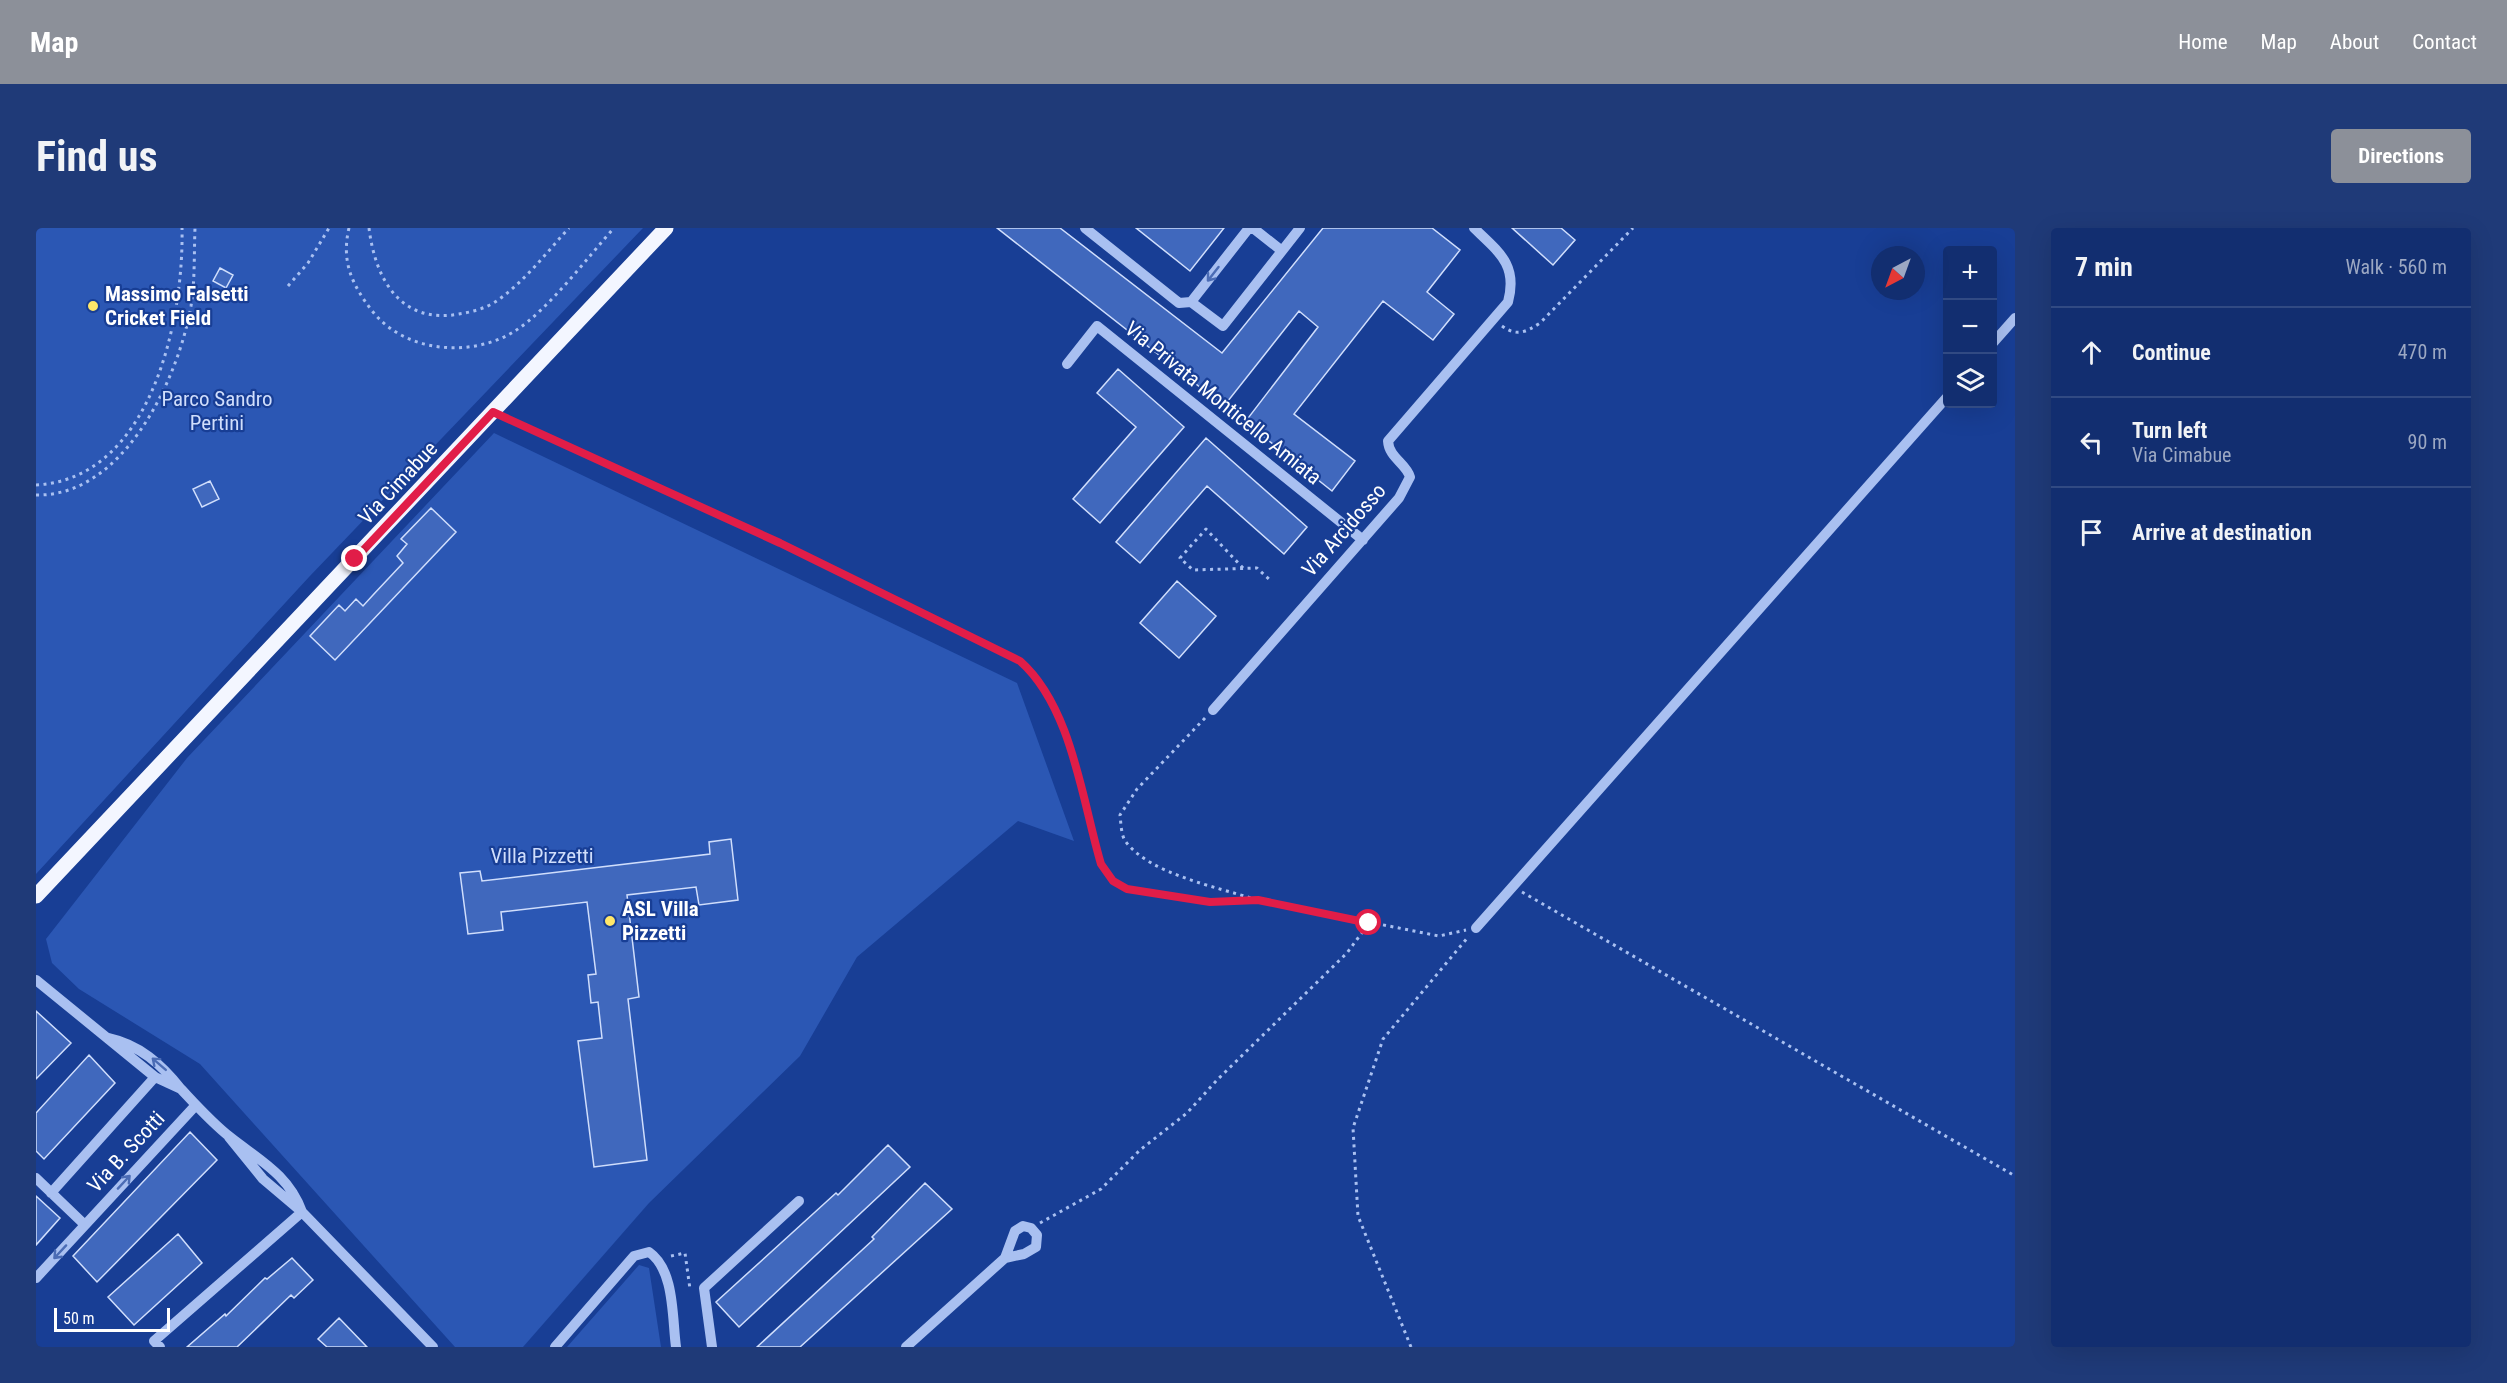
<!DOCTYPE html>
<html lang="en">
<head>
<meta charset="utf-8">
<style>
	:root { --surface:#122e70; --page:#1f3a78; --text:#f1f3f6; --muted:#9ca8c3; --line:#314a83; --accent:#8c9099 }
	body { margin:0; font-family:"Roboto Condensed",sans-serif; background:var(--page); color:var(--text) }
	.controls { position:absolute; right:18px; top:18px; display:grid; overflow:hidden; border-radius:6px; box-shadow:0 6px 24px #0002 }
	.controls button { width:54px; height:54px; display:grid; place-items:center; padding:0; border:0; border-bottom:2px solid var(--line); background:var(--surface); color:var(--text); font:30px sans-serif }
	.compass { position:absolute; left:1835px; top:18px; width:54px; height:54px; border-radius:50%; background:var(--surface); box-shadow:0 6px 24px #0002; rotate:221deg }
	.scale { position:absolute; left:18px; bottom:15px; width:116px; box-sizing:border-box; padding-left:6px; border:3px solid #fff; border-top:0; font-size:16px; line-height:21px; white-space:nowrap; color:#fff; -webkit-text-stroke:4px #183e95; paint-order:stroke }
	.stop { position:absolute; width:18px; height:18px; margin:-14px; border:4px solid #e11d48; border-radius:50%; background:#fff }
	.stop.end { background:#e11d48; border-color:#fff; box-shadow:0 2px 6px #0008 }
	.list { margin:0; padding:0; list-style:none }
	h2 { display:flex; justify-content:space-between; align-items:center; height:78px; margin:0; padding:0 24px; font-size:26px }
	h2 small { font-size:20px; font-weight:400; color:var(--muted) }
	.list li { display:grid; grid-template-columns:39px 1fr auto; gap:18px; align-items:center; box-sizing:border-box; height:90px; padding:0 24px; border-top:2px solid var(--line) }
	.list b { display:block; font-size:22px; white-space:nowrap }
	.list p { margin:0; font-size:20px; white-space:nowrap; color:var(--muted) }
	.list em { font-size:20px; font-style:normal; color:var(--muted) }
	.icon { flex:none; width:33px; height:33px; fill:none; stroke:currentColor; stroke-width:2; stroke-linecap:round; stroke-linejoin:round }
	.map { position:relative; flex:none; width:1979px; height:1119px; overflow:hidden; border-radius:6px }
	header { display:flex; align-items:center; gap:36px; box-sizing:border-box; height:84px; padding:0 30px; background:var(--accent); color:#fff }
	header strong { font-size:28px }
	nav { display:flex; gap:33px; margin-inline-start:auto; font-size:21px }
	.intro { display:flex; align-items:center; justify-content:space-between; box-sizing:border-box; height:144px; padding:0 36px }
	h1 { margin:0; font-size:42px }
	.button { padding:15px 27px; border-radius:6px; background:var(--accent); color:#fff; font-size:21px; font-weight:700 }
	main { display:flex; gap:36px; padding:0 36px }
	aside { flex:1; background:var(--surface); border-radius:6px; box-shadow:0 6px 24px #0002 }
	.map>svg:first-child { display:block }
</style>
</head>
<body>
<header>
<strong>Map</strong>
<nav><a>Home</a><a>Map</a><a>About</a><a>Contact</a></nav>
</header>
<div class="intro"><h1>Find us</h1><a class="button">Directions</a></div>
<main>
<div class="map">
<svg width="1979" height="1119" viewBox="0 0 1979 1119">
	<rect width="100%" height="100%" fill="#183e95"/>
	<path fill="#2b57b4" d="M0,0H607L273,349L0,646Z
		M458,205L981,455L1038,613L982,593L821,729L764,828L613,975L487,1119H419L164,836L43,761L16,735L10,711L151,530Z
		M603,1037L613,1040L625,1119H531Z"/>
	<path fill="#4068bd" stroke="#d0defc" stroke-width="1.5" d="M961,0H1024L1186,125L1287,0H1396L1424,22L1391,64L1418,86L1397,112L1347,73L1258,186L1319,233L1296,263L1209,194L1282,99L1263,83L1188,178Z
		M1100,0H1188L1154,43Z
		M1476,0H1525L1539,12L1517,37Z
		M184,40L197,47L190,60L177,53Z
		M1082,141L1148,199L1064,295L1037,271L1100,199L1061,165Z
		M1170,210L1271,299L1248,326L1171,258L1104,335L1080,314Z
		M174,253L183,271L166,279L157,261Z
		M395,280L420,304L299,432L274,408L303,377L309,383L320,371L327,378L337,367L367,335L361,328L371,316L365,311Z
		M1141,353L1180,388L1143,430L1104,395Z
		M695,611L702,672L663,677L660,659L591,667L603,769L592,771L611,932L558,939L542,813L566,810L562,774L555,775L552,747L560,746L551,674L465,684L467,702L432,706L424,645L444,643L446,653L674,626L673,614Z
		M0,783L35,815L0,851Z
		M53,827L79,855L8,931L0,923V885Z
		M154,904L181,932L61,1054L37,1028Z
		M852,917L874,939L703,1099L680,1074L800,965L802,967Z
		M889,955L916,981L764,1119H721L838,1011L836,1009Z
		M0,968L24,990L0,1017Z
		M142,1006L166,1035L98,1097L72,1069Z
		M256,1030L277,1052L258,1070L255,1067L201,1119H151L189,1086L190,1088L229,1050L231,1051Z
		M303,1090L331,1119H291L282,1111Z"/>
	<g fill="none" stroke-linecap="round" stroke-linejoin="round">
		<path stroke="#a9c0f1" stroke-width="3" stroke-dasharray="3 4.5" stroke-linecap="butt" d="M313,0C305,34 316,57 337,84C370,125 436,130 479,103C513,81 551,30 578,0
			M333,0C339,50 364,97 423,86C436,84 451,80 462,72C489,53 510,25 533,0
			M252,58L272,35L293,0
			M1466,98C1481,109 1490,104 1504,95L1597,0
			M469,190L744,315L984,433C1035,479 1046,572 1065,636L1077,653L1091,661L1174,674L1222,672L1403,708L1430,702
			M0,257C115,251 148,92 146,0
			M0,267C87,269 142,152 155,78C159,53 158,26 159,0
			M1207,340L1170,301L1144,330L1157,342L1221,340L1236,354
			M1169,490L1101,561L1084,587C1085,595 1085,608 1090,614C1114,646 1181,659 1218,671
			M1486,664L1979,948
			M1004,995L1065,961L1104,922L1151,885L1182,851L1311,725L1333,695
			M635,1028L649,1025L654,1061
			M1375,1119L1322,988L1317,900L1347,811L1433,708"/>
		<path stroke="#a9c0f1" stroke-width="10" d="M1049,0L1143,75L1155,74
			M1213,0L1155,74L1187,98L1264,0
			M1217,0L1246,23
			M1956,116L1979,90
			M1031,136L1061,98L1327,312
			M1177,482L1363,270L1374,249C1370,235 1353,230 1352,213L1472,74C1482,37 1463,24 1438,0
			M1440,700L1912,168
			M0,752L119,849L145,861C125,836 104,817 72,810
			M145,861C160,877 176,895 194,909C223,932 253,947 266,984
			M193,909L227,951L266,984L397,1119
			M0,950L49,997
			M15,965L119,849
			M0,1050L160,877
			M124,1119L118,1113L266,984
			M519,1119L598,1028L613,1024C639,1042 636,1090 640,1119
			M676,1119L668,1060L763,973
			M870,1119L969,1030L979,1003L987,998L995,1000L1001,1007L1000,1019L988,1026L969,1030"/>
		<path stroke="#f3f6ff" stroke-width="15" d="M0,668L630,0"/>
	</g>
	<defs><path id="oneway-shaft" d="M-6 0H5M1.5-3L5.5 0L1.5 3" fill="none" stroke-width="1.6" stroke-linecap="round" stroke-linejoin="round" transform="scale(1.5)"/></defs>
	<g stroke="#4b6cb5">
		<use href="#oneway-shaft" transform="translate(1177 46) rotate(128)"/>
		<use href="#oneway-shaft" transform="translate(123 836) rotate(-139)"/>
		<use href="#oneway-shaft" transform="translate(88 954) rotate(-47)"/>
		<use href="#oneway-shaft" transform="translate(24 1024) rotate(133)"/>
	</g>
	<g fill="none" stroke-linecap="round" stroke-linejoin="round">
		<path stroke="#e11d48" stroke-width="8" d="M319,331L457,184L744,315L984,433C1036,479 1046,572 1065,636L1077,653L1091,661L1174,674L1222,672L1333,695"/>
	</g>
	<g fill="#ffe769" stroke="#183e95" stroke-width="2">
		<circle cx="57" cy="78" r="6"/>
		<circle cx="574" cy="693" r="6"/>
	</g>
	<g text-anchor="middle" stroke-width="4.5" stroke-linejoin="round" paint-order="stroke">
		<g font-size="21" font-weight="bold" fill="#fff" stroke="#183e95" text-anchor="start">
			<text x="69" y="73">Massimo Falsetti<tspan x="69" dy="24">Cricket Field</tspan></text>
			<text x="586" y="688">ASL Villa<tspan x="586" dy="24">Pizzetti</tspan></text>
		</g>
		<g font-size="21" fill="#d0defc" stroke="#183e95">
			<text x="181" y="178">Parco Sandro<tspan x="181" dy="24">Pertini</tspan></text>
			<text x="506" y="635">Villa Pizzetti</text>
		</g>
		<g font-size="21" fill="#fff" stroke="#183e95">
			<text transform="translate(1187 175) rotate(39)" y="7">Via Privata Monticello Amiata</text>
			<text transform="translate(362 255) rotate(-47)" y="7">Via Cimabue</text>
			<text transform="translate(1308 302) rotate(-49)" y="7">Via Arcidosso</text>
			<text transform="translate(90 924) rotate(-47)" y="7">Via B. Scotti</text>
		</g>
	</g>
</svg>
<div class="controls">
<button>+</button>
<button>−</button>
<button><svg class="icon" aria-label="layers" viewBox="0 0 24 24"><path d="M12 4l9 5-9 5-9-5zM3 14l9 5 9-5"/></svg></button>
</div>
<svg class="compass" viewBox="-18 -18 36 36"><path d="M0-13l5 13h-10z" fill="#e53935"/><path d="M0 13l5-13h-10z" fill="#9ca8c3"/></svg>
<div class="scale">50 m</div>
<div class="stop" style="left:1333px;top:695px"></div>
<div class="stop end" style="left:319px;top:331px"></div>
</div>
<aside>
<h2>7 min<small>Walk · 560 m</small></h2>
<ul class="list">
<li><svg class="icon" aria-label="ahead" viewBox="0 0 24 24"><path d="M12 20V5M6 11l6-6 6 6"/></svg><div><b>Continue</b></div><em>470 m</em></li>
<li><svg class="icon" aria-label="left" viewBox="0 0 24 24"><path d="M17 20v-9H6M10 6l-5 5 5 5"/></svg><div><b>Turn left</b><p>Via Cimabue</p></div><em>90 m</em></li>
<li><svg class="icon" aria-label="arrive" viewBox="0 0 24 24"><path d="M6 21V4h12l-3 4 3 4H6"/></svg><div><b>Arrive at destination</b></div></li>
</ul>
</aside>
</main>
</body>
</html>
